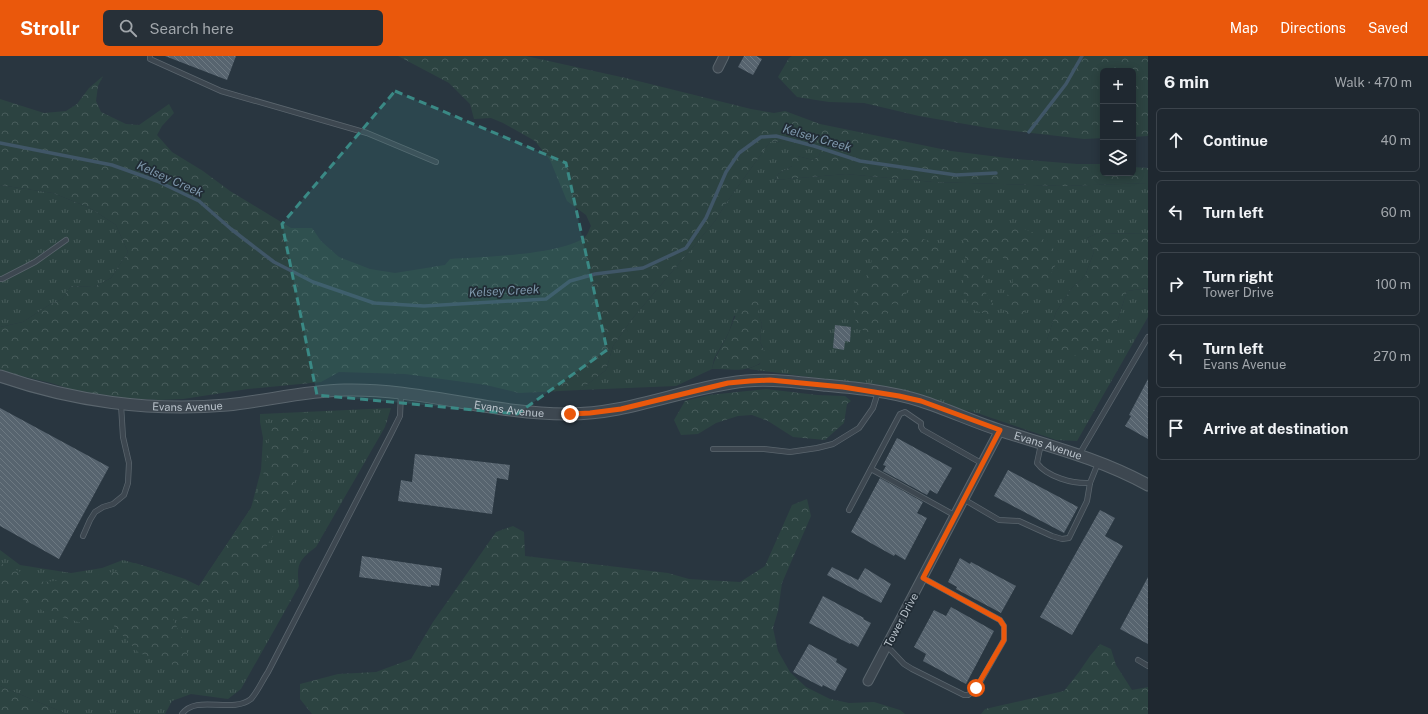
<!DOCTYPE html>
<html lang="en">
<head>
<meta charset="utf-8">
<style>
  :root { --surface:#1f2830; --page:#273038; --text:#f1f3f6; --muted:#a1a6ab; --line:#3c444c; --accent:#ea580c }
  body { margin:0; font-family:"Public Sans",sans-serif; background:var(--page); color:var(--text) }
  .controls { position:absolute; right:12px; top:12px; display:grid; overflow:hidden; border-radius:6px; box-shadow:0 2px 10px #0003 }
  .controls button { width:36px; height:36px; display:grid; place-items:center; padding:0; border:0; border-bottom:1px solid var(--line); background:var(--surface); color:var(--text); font:20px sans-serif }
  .stop { position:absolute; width:12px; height:12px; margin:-9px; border:3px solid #ea580c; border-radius:50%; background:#fff }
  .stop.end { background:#ea580c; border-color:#fff; box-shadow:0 1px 4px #0008 }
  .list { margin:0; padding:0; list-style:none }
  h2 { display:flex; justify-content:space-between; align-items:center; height:52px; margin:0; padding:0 16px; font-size:17px }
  h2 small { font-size:13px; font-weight:400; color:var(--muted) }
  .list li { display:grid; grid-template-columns:26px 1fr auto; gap:12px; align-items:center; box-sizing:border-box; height:64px; margin:0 8px 8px; padding:0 8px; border:1px solid var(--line); border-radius:6px }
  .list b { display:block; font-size:15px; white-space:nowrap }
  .list p { margin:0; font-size:13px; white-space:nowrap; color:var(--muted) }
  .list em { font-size:13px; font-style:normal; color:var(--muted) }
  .icon { flex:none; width:22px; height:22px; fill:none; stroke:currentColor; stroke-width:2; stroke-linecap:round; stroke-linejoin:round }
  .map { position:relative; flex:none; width:1148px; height:658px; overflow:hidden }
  header { display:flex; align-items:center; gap:24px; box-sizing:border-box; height:56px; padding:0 20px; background:var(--accent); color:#fff }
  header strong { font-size:19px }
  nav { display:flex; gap:22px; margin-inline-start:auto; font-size:14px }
  .search { width:280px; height:36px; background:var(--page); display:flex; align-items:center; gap:10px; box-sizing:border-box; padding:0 14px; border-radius:6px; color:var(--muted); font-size:15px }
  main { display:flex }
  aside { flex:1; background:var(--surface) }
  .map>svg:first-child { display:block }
  .grass { fill:url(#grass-tufts) }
  .forest { fill:url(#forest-crowns) }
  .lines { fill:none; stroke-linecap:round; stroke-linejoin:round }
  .stream { stroke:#405667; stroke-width:3.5 }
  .building { fill:url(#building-back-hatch) }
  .service-casing { stroke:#5a656d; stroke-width:6 }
  .minor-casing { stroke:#5a656d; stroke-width:11 }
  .tertiary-casing { stroke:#5a656d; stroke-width:13 }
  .service { stroke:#3d4750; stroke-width:4.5 }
  .minor { stroke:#3d4750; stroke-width:9 }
  .tertiary { stroke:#3d4750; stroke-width:11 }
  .route { stroke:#ea580c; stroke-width:5 }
  .marked { fill:#3a8985; fill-opacity:0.2; stroke:#3a8985; stroke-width:3; stroke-dasharray:8 5; stroke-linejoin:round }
  .labels { text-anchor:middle; stroke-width:3.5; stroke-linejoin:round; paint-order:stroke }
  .street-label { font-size:11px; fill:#b9c2ca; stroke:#212c35 }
  .water-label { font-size:12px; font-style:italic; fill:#7d96aa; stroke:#212c35 }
</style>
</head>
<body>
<header>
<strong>Strollr</strong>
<div class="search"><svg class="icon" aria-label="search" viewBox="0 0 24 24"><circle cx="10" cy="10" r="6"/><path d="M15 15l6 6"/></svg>Search here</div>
<nav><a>Map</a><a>Directions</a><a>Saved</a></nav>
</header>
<main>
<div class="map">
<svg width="1148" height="658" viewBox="0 0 1148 658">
  <defs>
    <pattern id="grass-tufts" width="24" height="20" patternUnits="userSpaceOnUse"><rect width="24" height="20" fill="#2c4341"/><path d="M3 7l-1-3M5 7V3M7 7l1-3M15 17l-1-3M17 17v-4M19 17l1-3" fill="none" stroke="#485c5b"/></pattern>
    <pattern id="forest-crowns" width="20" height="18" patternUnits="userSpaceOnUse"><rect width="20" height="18" fill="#2c4341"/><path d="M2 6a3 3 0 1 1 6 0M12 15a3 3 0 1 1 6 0" fill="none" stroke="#485c5b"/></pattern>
    <pattern id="building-back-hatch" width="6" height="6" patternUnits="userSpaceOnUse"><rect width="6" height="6" fill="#57646f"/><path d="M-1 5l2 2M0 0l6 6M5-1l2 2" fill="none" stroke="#6d7982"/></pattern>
  </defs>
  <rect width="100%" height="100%" fill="#293640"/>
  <!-- grass -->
  <g class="grass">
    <path d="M811 83 821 94 819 100 813 104 797 100 792 110 778 118 775 124 846 118 934 126 1064 130 1148 127V178L1098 177 1087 182 1094 196 1085 220 1072 232 1056 256 1047 284 1118 263 1127 235 1148 232V261L1077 385 1056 384 980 358 861 328 748 313 760 308 763 292 760 286 762 268 758 258 734 260 729 276 714 303 712 313 676 330 580 334 606 314 613 290 632 263 715 165 729 143 770 86Z"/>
    <path d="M0 129 53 137 90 152 116 169 128 196 111 222 94 231 71 230 62 243 49 249 23 266 0 271Z"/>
    <path d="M391 352 385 371 316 491C299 504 296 508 299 530L241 633 228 643 191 638 172 645 165 658H67L0 630V494L20 509 71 517 102 512 123 504 155 513 199 530 251 452 261 414 263 382 260 366V358Z"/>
  </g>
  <!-- forest -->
  <g class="forest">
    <path d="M398 0H526L630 23 751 53 774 57 785 55 820 68 951 95 1015 103 1077 108H1103V117H1133V111L1148 112V127L1064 130 934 126 846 118 775 124 778 118 792 110V101L797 100 813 104 819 100 821 94 811 83 770 86 729 143 715 165 632 263 613 290 606 314 580 334 519 337 486 329 405 318 339 316 321 326 248 333 183 343 159 344 124 342 83 337 51 327 0 315V271L23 266 49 249 62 243 71 230 94 231 111 222 128 196 116 169 90 152 53 137 0 129V43L44 57 66 55 77 48 89 32 103 20 98 30 96 45 101 56 126 68 139 69 169 48 174 57 162 70 157 79 172 96 203 115 230 135 291 172H312L321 185 339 201 370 213 395 217 445 209 450 203C480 201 563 199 585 181 588 179 589 173 591 170L586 159 567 145 550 104 535 85 503 67 491 62 474 63 470 48 449 27Z"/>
    <path d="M792 0H1148V80L1133 81V15H1103V82L1084 83 988 72 919 60 864 47 829 46 797 41 778 21 789 2Z"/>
    <path d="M876 171 934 186 940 195 939 211 930 228 919 219H913L908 231 903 249 892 248 887 259 867 277 856 269 854 240 864 225 871 210 872 197 860 184 867 176Z"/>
    <path d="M970 171 1022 172 1037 178 1053 192 1057 206 1050 220 1024 258 1013 264 1006 261 1004 247 1013 227 1012 209 1001 200 989 196C983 218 978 231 994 249L988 259 974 254 964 241 963 223 966 210 963 178Z"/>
    <path d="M1098 177 1148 178V232L1127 235 1118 263 1106 285 1076 300 1060 296 1047 284 1056 256 1072 232 1085 220 1094 196 1087 182Z"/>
    <path d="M747 241H755L760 246 758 257 762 268 760 286 767 302C749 318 734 313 712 313 715 300 722 290 728 278 734 265 737 252 747 241Z"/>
    <path d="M766 333 817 339 845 340 851 345 847 348 844 367 825 384 793 381 768 365 752 359 738 360 716 367 698 378 681 379 674 364 685 345 709 339Z"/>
    <path d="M303 356 314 368 300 404 288 448 276 475 249 518 238 528 218 539 190 562 173 563 184 586 189 603 179 611 139 597 112 568H85L45 556 5 533 0 536V507L44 526 84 522 117 515 135 507 185 523 199 530 251 452 262 426 268 393 270 371 283 362Z"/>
    <path d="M807 443 811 460 782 527 778 555 773 572 778 595 790 616 806 631 830 643 849 647 874 646 900 654 905 658H312L300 643V628L338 618 376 616 411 603 433 566 496 476 513 470 524 476 525 500 668 517 689 523 740 526 765 510 792 449Z"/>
    <path d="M1100 588 1111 593 1116 609 1132 634 1148 631V658H981L985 653 1064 635 1079 616 1090 600Z"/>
    <path d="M0 630 5 632 67 658H0Z"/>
  </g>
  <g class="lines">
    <!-- stream -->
    <g class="stream">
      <path d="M1029 76 1066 28 1082 0"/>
      <path d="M0 87 112 109 157 125 199 145 231 173 274 206 313 226 374 247 424 250 546 243 570 225 595 218 643 212 686 192 706 162 726 116 739 97 761 81 776 80 814 90 860 105 956 119 996 117"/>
    </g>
  </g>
  <!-- building -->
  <g class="building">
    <path d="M165 0H236L227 24Z"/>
    <path d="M744 0H756L762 3 753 19 738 11Z"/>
    <path d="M835 269 851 271 850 286 845 285 844 294 833 292Z"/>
    <path d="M1148 323V383L1125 370 1131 360 1129 359Z"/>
    <path d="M0 352 109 411 59 503 0 470Z"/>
    <path d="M897 382 952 412 937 438 930 434 927 439 883 415 886 410 883 409Z"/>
    <path d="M415 398 510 409 508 424 497 422 492 458 398 445 401 424 412 426Z"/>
    <path d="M1008 414 1078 451 1064 477 994 440Z"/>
    <path d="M880 422 923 446 917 457 927 462 905 504 895 498 894 500 851 476Z"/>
    <path d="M1100 454 1115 462 1105 480 1123 490 1072 579 1040 561Z"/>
    <path d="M362 500 442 512 439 530 431 529V531L359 521Z"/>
    <path d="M960 502 970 508 971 506 1016 530 1001 557 956 533 957 531 948 526Z"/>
    <path d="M832 511 858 524 865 512 891 528 881 547 827 519Z"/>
    <path d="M1148 521V588L1120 573Z"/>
    <path d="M823 540 864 562 863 563 871 567 858 591 851 587 850 588 809 567Z"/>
    <path d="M951 551 994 575 966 628 923 605 926 598 914 591 934 554 946 560Z"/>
    <path d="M809 588 837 603 836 606 847 613 835 635 823 629 822 631 793 616Z"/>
  </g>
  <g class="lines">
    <!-- service casing -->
    <g class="service-casing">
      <g id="service">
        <path d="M150 0V3L221 35 367 77 436 106"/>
        <path d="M0 223H2L35 206 66 184"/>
        <path d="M1041 388 1037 407C1047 421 1073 428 1090 427"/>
        <path d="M713 393H764L790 396 817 392 833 388 859 372 873 352 878 336"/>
        <path d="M1079 399 1148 281"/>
        <path d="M871 413 956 460"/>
        <path d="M965 444 999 464 1019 465 1052 480 1062 483 1069 482 1087 445 1090 427 1098 407"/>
        <path d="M849 454 900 358 905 356 921 367V371L923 374 983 408"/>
        <path d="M83 480 90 464 95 456 103 451 113 448 124 439 128 427 129 407 123 381 121 349"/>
        <path d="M887 590 904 608 912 613 964 639H968L976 633 1004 584V570L1000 564 923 522"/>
        <path d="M1138 604 1148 610"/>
        <path d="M182 658C196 638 232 658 251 643 258 635 262 625 268 616L391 378 400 360 401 337"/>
      </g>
    </g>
    <!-- minor casing -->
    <g class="minor-casing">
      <g id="minor">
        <path d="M718 12 724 0"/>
        <path d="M868 625 1000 374"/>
      </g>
    </g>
    <!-- tertiary casing -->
    <g class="tertiary-casing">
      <g id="tertiary">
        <path id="s1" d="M0 320C72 345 151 356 227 349 266 345 304 335 344 334 419 332 492 358 566 358 628 359 685 331 746 325 771 323 797 326 823 329 855 332 890 335 921 345 949 354 976 367 1005 376 1053 391 1103 404 1148 429"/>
      </g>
    </g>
    <!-- service -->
    <use href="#service" class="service"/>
    <!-- minor -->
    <use href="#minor" class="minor"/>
    <!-- tertiary -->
    <use href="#tertiary" class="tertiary"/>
  </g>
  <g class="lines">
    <!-- route -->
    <path class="route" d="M570 358 590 357 621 353 728 327 750 325 770 324 843 331 899 340 921 345 1000 374 923 522 1000 564 1004 570V584L976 632"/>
  </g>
  <!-- marked area -->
  <path class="marked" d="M395 35 566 107 607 294 517 358 317 339 282 168Z"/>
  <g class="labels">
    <!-- street labels -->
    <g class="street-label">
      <text dy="4" stroke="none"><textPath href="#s1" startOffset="191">Evans Avenue</textPath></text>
      <text dy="4" stroke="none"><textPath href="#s1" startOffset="515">Evans Avenue</textPath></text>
      <text dy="4" stroke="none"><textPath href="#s1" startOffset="1067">Evans Avenue</textPath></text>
      <text transform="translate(901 564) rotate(-62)" y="4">Tower Drive</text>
    </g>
    <!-- water labels -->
    <g class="water-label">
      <text transform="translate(817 82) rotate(16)" y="4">Kelsey Creek</text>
      <text transform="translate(170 123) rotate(24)" y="4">Kelsey Creek</text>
      <text transform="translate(504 235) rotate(-3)" y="4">Kelsey Creek</text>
    </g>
  </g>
</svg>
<div class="controls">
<button>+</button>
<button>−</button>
<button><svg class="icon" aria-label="layers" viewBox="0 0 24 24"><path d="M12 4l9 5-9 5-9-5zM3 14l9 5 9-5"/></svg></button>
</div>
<div class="stop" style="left:976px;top:632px"></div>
<div class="stop end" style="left:570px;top:358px"></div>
</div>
<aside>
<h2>6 min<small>Walk · 470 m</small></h2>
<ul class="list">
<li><svg class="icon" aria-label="ahead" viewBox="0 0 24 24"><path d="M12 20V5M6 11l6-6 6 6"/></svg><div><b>Continue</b></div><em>40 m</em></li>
<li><svg class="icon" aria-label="left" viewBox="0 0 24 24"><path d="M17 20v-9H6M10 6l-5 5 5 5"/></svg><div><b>Turn left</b></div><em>60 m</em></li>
<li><svg class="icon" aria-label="right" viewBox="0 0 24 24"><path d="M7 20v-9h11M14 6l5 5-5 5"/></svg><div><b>Turn right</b><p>Tower Drive</p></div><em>100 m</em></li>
<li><svg class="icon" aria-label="left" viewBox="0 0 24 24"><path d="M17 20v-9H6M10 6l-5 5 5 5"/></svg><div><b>Turn left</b><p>Evans Avenue</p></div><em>270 m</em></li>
<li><svg class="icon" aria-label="arrive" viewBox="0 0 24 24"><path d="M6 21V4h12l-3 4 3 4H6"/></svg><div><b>Arrive at destination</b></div></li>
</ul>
</aside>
</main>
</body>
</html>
